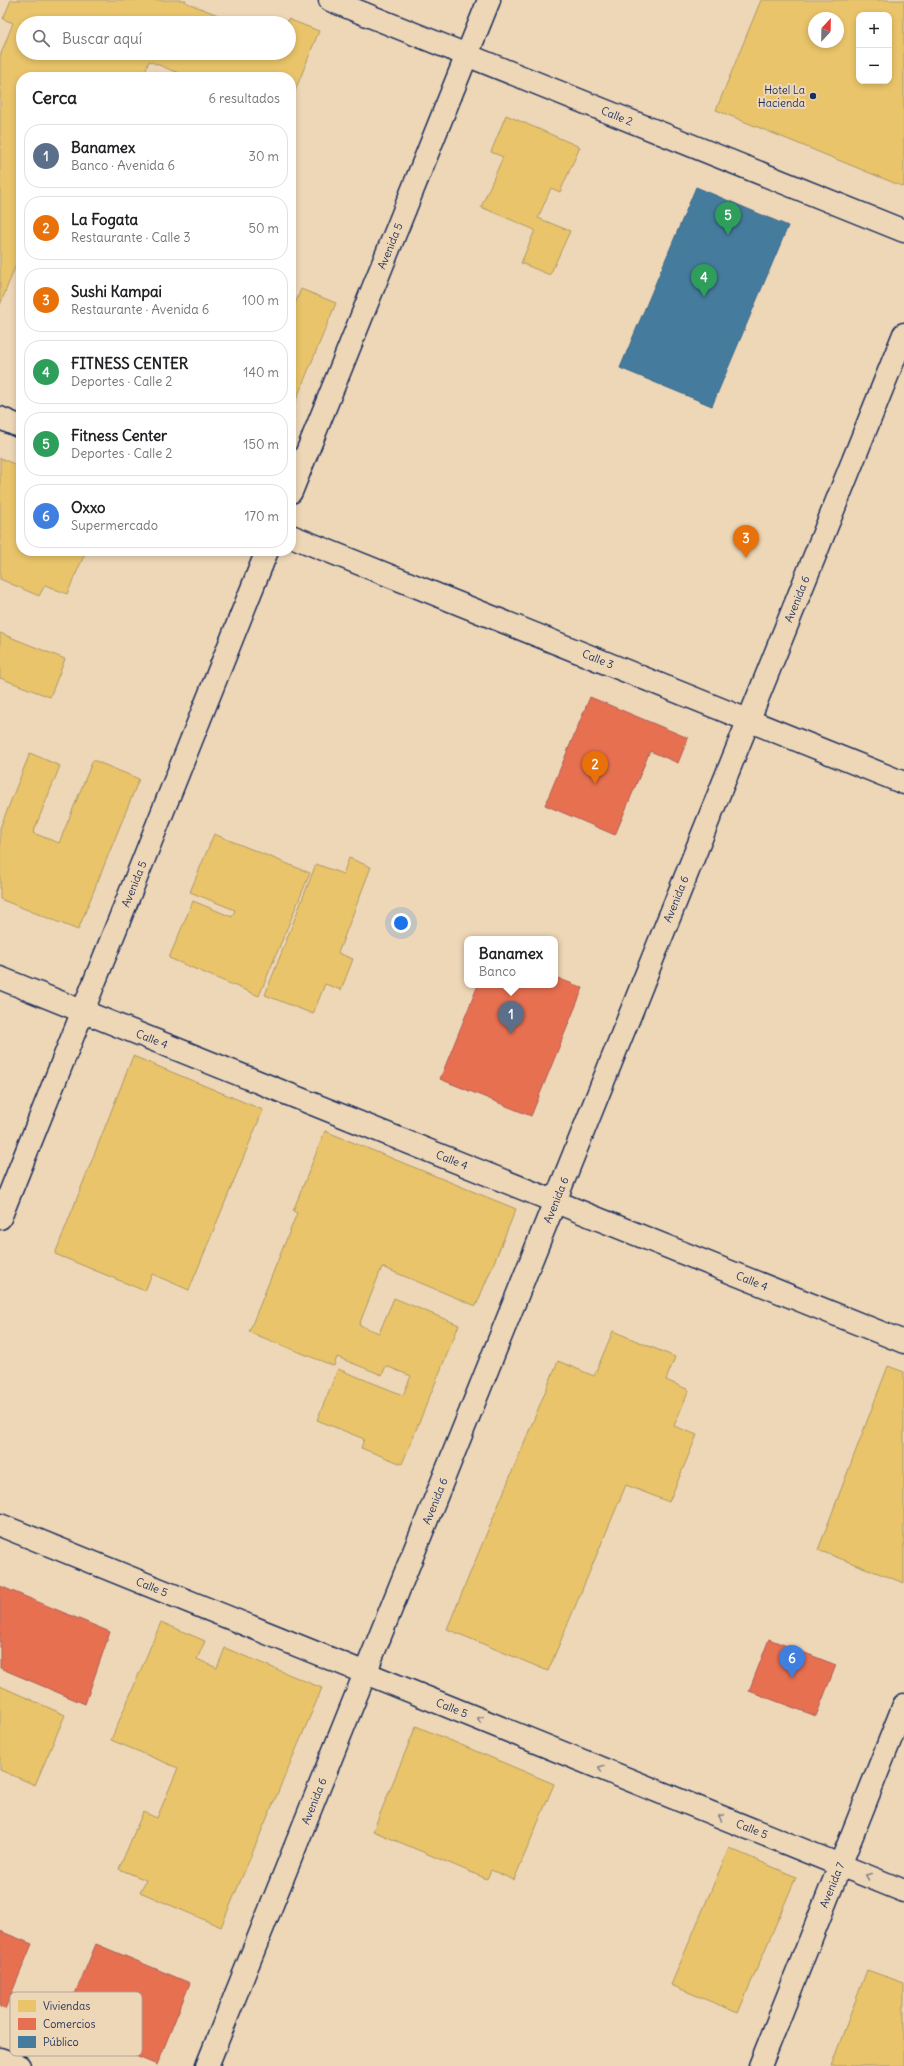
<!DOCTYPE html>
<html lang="es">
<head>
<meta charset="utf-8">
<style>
  :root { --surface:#fff; --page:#f2f2f2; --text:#202124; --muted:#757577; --line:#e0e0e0; --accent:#111827 }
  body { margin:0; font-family:Delius,sans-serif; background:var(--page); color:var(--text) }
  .controls { position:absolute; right:12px; top:12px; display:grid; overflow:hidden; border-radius:8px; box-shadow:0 2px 6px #0003 }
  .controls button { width:36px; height:36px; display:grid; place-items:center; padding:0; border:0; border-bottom:1px solid var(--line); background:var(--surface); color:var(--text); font:20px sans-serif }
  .compass { position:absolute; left:808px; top:12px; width:36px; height:36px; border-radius:50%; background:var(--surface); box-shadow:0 2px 6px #0003; rotate:22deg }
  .you { position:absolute; left:401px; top:923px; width:14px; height:14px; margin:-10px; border:3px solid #fff; border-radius:50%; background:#1a73e8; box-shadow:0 0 0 6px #1a73e833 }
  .badge { display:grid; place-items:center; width:26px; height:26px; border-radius:50%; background:var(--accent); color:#fff; font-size:13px; font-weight:700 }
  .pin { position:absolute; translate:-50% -33px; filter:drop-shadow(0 1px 2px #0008) }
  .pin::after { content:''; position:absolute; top:21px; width:14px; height:12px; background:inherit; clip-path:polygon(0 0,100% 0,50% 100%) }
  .popup { position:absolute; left:464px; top:936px; width:94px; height:52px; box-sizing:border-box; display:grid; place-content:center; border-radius:8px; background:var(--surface); filter:drop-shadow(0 1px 3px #0005); font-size:13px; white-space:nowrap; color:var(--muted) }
  .popup b { font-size:15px; color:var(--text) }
  .popup::after { content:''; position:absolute; left:50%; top:100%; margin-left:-8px; border:8px solid transparent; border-top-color:var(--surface) }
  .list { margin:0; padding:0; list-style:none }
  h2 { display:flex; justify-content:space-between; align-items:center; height:52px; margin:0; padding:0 16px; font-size:17px }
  h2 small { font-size:13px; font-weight:400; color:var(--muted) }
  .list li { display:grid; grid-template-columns:26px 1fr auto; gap:12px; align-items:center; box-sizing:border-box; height:64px; margin:0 8px 8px; padding:0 8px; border:1px solid var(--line); border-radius:16px }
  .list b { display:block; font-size:15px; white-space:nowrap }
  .list p { margin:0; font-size:13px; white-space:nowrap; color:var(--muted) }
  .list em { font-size:13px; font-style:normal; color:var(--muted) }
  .icon { flex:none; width:22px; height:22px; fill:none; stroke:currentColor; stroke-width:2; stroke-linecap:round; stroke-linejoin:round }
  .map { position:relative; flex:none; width:904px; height:2066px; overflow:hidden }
  .search { position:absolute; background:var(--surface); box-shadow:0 2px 6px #0003; left:16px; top:16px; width:280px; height:44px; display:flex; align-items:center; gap:10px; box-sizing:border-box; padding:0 14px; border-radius:22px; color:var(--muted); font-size:15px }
  .panel { position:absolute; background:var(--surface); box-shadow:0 2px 6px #0003; left:16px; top:72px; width:280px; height:484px; border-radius:16px }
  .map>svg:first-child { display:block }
  .homes { fill:#e9c46a; stroke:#ab9766; fill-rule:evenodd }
  .shops { fill:#e76f51; stroke:#aa5c55 }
  .public { fill:#457b9d; stroke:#38648a }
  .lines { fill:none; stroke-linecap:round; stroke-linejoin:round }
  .minor-casing { stroke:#1b2f5e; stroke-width:25 }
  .major-casing { stroke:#1b2f5e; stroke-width:25 }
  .minor { stroke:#eed7b7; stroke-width:22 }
  .major { stroke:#eed7b7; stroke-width:22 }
  .oneway { stroke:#84838a }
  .poi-dot { fill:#1b2f5e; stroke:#eed7b7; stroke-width:1.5 }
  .labels { text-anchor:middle; stroke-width:4; stroke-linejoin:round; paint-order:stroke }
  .poi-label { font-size:11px; fill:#1b2f5e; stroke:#eed7b7; text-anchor:end }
  .street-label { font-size:11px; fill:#1b2f5e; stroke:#eed7b7 }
  .key { fill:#eed7b7; stroke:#afa59c; stroke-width:1 }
  .key-label { font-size:11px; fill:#1b2f5e }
</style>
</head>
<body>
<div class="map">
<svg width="904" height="2066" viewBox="0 0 904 2066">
  <rect width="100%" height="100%" fill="#eed7b7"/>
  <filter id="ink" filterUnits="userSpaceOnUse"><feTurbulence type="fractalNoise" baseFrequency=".025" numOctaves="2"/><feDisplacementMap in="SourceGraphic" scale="8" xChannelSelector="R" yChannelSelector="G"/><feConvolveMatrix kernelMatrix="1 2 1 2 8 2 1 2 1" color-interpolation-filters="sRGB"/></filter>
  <g filter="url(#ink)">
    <!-- homes -->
    <g class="homes">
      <path d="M11 0H186L185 2 228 19 226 23H23V53H265L273 56 275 53H289V23H287L288 19 319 31 291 101V77H188L149 61 143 77H21V252L0 305V56L13 23 3 19Z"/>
      <path d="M761 0H904V187L716 110ZM859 15H889V81H859ZM814 18H838V42H814Z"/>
      <path d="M506 115 580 147 560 192 551 188 538 218 570 231 550 275 521 263 535 230 481 207 503 157 491 152Z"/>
      <path d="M301 289 336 303 291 412V314Z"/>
      <path d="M0 458 21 467V551H86L67 594 45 585 39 596 0 579Z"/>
      <path d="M0 633 65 659 50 697 0 678Z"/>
      <path d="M30 753 60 766 33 833 59 843 93 760 139 779 78 930 0 899V828Z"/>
      <path d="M214 834 310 873 259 996 169 958 193 901 232 917 235 910 190 892Z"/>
      <path d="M349 858 371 867 338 953 353 959 341 990 325 984 313 1014 265 995 316 864 343 874Z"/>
      <path d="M133 1056 263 1110 189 1290 152 1274 145 1291 55 1254Z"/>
      <path d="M325 1131 516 1209 476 1306 382 1267 359 1325 379 1333 394 1298 459 1325 402 1464 361 1448 364 1439 317 1420 338 1369 403 1395 411 1376 386 1366 382 1375 337 1357 334 1366 249 1332 297 1213 293 1211Z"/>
      <path d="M613 1331 675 1357 666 1380 689 1390 674 1426 697 1435 669 1502 626 1485 548 1671 447 1629 558 1361 594 1376Z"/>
      <path d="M888 1366 904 1372V1583L818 1550Z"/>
      <path d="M161 1622 205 1641 197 1659 217 1668 225 1648 322 1688 221 1927 140 1892 146 1880 119 1869 143 1812 157 1818 178 1768 111 1740Z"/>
      <path d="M0 1686 65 1715 35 1785 0 1770Z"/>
      <path d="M416 1726 554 1784 514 1880 491 1870 487 1879 373 1831Z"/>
      <path d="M729 1848 796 1877 738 2013 671 1985Z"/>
      <path d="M867 1970 904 1983V2066H831Z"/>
    </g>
    <!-- shops -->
    <g class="shops">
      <path d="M590 697 688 738 678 763 650 751 615 835 545 805Z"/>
      <path d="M555 977 583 988 531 1116 440 1079 478 985H555Z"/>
      <path d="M0 1586 110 1632 85 1704 0 1668Z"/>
      <path d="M769 1639 836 1665 816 1716 749 1691Z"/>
      <path d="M0 1931 32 1944 5 2009 0 2007Z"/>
      <path d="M96 1944 190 1983 157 2065 62 2025Z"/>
    </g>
    <!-- public -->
    <path class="public" d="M696 187 788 226 712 406 620 368Z"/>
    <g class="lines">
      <!-- minor casing -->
      <g class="minor-casing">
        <g id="minor">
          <path d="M330 0 904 231"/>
          <path d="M0 418 21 427"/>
          <path d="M291 492 489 0"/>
          <path d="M291 536 904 783"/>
          <path d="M0 978 904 1342"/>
          <path d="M0 1218 267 551"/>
          <path d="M0 1525 904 1891"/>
          <path d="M760 2066 904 1705"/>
        </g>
      </g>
      <!-- major casing -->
      <g class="major-casing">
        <g id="major">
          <path d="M0 2059 19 2066"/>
          <path d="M207 2066 904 334"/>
        </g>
      </g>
      <!-- minor -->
      <use href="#minor" class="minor"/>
      <!-- major -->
      <use href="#major" class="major"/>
    </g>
    <!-- one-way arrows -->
    <defs><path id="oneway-chevron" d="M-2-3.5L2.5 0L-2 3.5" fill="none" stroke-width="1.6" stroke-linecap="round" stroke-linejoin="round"/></defs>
    <g class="oneway">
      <use href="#oneway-chevron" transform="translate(480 1719) rotate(-158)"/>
      <use href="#oneway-chevron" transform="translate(601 1768) rotate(-158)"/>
      <use href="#oneway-chevron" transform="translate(721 1817) rotate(-158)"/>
      <use href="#oneway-chevron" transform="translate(868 1876) rotate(-158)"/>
    </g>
  </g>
  <!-- markers -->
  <circle class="poi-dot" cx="813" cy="96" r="4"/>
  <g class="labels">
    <!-- poi labels -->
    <g class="poi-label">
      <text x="805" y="94">Hotel La<tspan x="805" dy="13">Hacienda</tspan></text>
    </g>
    <!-- street labels -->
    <g class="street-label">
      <text transform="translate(617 116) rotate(22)" y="4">Calle 2</text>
      <text transform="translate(390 246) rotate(-68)" y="4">Avenida 5</text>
      <text transform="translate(797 599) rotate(-68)" y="4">Avenida 6</text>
      <text transform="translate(598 659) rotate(22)" y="4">Calle 3</text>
      <text transform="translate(134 884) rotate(-68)" y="4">Avenida 5</text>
      <text transform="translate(676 899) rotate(-68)" y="4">Avenida 6</text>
      <text transform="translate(152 1039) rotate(22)" y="4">Calle 4</text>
      <text transform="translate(452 1160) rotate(22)" y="4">Calle 4</text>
      <text transform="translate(556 1200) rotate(-68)" y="4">Avenida 6</text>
      <text transform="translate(752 1281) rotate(22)" y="4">Calle 4</text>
      <text transform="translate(435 1501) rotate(-68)" y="4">Avenida 6</text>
      <text transform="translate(152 1587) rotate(22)" y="4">Calle 5</text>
      <text transform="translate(452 1708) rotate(22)" y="4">Calle 5</text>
      <text transform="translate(314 1801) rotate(-68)" y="4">Avenida 6</text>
      <text transform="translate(752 1829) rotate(22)" y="4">Calle 5</text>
      <text transform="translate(832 1885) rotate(-68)" y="4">Avenida 7</text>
    </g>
  </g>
  <!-- legend -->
  <rect x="10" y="1992" width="132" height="64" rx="6" class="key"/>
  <rect x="18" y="2000" width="18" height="12" fill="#e9c46a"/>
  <rect x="18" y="2018" width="18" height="12" fill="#e76f51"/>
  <rect x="18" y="2036" width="18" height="12" fill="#457b9d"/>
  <g class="key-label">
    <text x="43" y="2010">Viviendas</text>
    <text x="43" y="2028">Comercios</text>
    <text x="43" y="2046">Público</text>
  </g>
</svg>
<div class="controls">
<button>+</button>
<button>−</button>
</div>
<svg class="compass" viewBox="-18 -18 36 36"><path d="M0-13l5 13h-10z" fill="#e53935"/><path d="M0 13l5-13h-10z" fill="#757577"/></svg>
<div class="you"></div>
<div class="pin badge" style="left:511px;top:1034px;background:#5c6f8a">1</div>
<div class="popup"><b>Banamex</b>Banco</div>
<div class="pin badge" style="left:595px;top:784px;background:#e8710a">2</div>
<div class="pin badge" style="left:746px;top:558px;background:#e8710a">3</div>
<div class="pin badge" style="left:704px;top:297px;background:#2e9e5b">4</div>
<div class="pin badge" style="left:728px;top:235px;background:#2e9e5b">5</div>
<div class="pin badge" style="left:792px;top:1678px;background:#3f7fe0">6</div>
<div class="search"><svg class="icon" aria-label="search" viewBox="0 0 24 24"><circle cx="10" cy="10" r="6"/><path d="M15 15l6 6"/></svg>Buscar aquí</div>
<section class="panel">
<h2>Cerca<small>6 resultados</small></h2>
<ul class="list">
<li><span class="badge" style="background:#5c6f8a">1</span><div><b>Banamex</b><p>Banco · Avenida 6</p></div><em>30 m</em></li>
<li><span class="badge" style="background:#e8710a">2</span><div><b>La Fogata</b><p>Restaurante · Calle 3</p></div><em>50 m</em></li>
<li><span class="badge" style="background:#e8710a">3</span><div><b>Sushi Kampai</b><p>Restaurante · Avenida 6</p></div><em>100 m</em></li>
<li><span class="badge" style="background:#2e9e5b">4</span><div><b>FITNESS CENTER</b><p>Deportes · Calle 2</p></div><em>140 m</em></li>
<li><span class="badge" style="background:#2e9e5b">5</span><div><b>Fitness Center</b><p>Deportes · Calle 2</p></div><em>150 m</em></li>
<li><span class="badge" style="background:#3f7fe0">6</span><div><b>Oxxo</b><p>Supermercado</p></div><em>170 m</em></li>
</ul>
</section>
</div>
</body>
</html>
